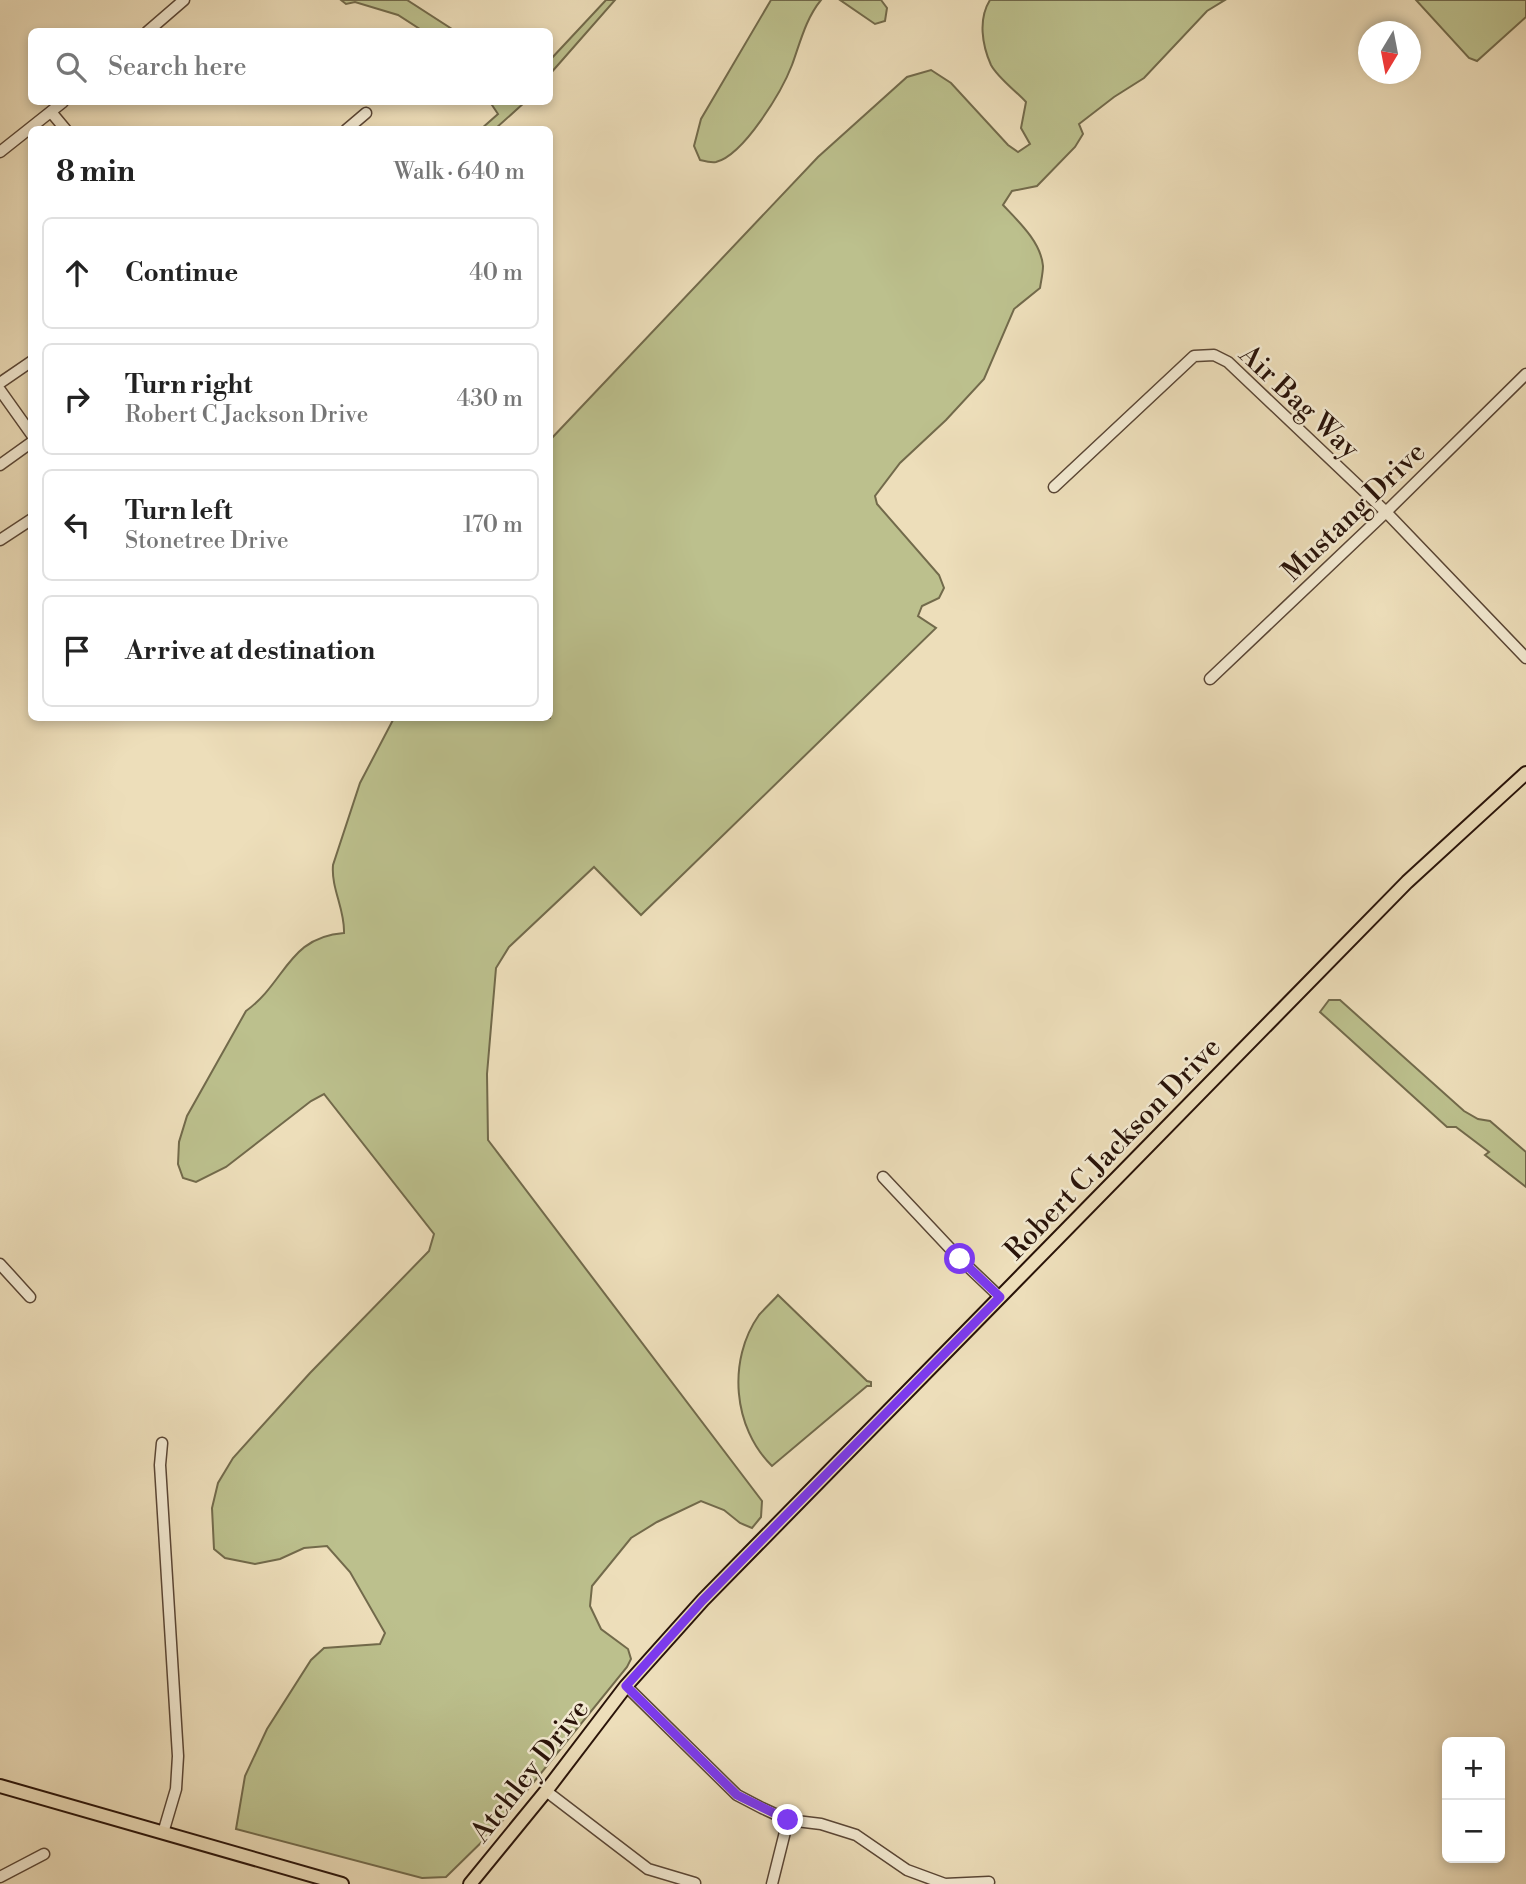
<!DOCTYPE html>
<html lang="en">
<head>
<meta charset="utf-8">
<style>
  :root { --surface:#fff; --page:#f6f6f6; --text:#222; --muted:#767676; --line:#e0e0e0 }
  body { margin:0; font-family:"Libre Bodoni",serif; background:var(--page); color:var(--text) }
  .controls { position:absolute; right:21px; bottom:21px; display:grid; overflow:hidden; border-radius:10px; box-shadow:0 4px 10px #0003 }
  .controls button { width:63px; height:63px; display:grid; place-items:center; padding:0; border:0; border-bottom:2px solid var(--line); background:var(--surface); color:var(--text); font:35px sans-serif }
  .compass { position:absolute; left:1358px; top:21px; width:63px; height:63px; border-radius:50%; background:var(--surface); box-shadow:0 4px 10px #0003; rotate:190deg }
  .stop { position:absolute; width:21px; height:21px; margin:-16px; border:5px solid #7c3aed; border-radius:50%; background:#fff }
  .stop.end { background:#7c3aed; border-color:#fff; box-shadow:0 2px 7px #0008 }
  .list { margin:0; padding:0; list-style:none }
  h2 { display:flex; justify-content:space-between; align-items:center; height:91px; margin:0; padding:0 28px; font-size:30px }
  h2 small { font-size:23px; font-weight:400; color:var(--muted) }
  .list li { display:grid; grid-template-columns:46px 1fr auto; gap:21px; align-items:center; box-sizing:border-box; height:112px; margin:0 14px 14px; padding:0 14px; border:2px solid var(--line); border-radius:10px }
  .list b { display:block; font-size:26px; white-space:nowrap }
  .list p { margin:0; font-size:23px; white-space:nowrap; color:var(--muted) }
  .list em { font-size:23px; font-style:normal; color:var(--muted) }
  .icon { flex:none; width:38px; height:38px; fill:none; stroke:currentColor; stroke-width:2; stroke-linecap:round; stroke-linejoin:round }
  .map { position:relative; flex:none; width:1526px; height:1884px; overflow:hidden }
  .search { position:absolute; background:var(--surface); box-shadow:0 4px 10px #0003; left:28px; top:28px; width:525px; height:77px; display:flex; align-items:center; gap:18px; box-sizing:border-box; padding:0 24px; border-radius:10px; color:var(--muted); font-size:26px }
  .panel { position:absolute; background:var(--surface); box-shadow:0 4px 10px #0003; left:28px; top:126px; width:525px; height:595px; border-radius:10px }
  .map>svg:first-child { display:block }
  .green { fill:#bcc08d; stroke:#726a4b; stroke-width:2 }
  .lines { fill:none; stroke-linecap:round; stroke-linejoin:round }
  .minor-casing { stroke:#5a4635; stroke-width:13 }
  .major-casing { stroke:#291309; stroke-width:16 }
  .minor { stroke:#f3ead2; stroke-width:10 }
  .major { stroke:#eddeba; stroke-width:12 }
  .route { stroke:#7c3aed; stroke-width:9 }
  .labels { text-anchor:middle; stroke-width:5; stroke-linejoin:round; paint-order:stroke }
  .street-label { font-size:28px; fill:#291309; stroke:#f3ead2 }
</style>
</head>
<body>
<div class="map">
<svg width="1526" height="1884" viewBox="0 0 1526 1884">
  <rect width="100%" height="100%" fill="#eddeba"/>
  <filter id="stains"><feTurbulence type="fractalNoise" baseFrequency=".00286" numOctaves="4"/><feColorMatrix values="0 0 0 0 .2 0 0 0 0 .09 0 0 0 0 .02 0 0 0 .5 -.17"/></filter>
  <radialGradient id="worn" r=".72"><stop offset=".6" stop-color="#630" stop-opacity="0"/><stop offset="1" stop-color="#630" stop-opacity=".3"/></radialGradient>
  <!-- green -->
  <g class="green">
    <path d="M341 0H407L455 31H423L398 15 355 2 346 4Z"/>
    <path d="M606 0H615L550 74V60Z"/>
    <path d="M771 0H821C806 18 800 43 792 65 782 91 744 155 716 162 711 163 704 161 700 160L694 146 701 119Z"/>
    <path d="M840 0H881L887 8 885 21 875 24Z"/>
    <path d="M990 0H1225L1207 11 1144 78 1114 97 1079 124 1083 134 1075 147 1037 186 1012 191 1003 205C1018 221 1041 242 1043 266 1043 273 1041 281 1040 288L1014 309 984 379 946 420 900 463 875 496 877 504 939 575 944 588 939 598 922 606 918 616 936 628 641 915 594 867 509 947 496 968 487 1074 488 1140 762 1501 761 1517 752 1528 740 1523 724 1510 701 1501 657 1522 631 1538 592 1586 590 1606 601 1629 628 1649 631 1659 627 1667 499 1825 446 1877 422 1878 236 1829 245 1776 267 1729 311 1660 324 1648 380 1644 385 1633 350 1572 327 1546 304 1548 280 1559 255 1564 225 1558 214 1549 212 1508 218 1483 233 1458 310 1373 429 1251 434 1234 324 1094 311 1101 226 1167 196 1182 183 1178 178 1164 179 1142 187 1116 246 1011C286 982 288 937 344 933 345 909 331 889 333 865L360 783 394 718H550V440L818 157 907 77 931 70 951 83 1008 145 1018 152 1030 144 1021 128 1026 102C1016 91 998 78 991 65 982 45 978 19 990 0Z"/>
    <path d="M1416 0H1526V17L1477 61 1469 58Z"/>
    <path d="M490 102H525L495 129H481L498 114Z"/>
    <path d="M1329 1000H1340L1464 1111 1478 1119 1490 1121 1526 1152V1187L1485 1155 1489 1152 1456 1127H1447L1320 1012Z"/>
    <path d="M778 1295 867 1381 871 1382V1386H867L772 1466C733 1428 727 1360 759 1315 765 1308 772 1302 778 1295Z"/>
  </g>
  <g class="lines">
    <!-- minor casing -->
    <g class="minor-casing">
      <g id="minor">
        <path d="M147 32 184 0"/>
        <path d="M51 112 66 130"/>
        <path d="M346 130 366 113"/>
        <path d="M0 152 63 102"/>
        <path d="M0 383 32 361"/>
        <path d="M0 390 32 435"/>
        <path d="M0 465 32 442"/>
        <path d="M1054 487 1194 356 1214 355 1228 362 1386 512 1526 658"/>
        <path d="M0 540 32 519"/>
        <path d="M1210 679 1386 512 1526 374"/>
        <path d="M883 1177 960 1259 1000 1297"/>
        <path d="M0 1264 30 1297"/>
        <path d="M162 1443 160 1465 178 1756 176 1789 163 1833"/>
        <path d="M626 1686 737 1795 762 1808 788 1820 821 1824 856 1835 907 1870 945 1884 989 1882"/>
        <path d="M546 1791 648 1869 695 1883"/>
        <path d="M0 1877 44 1854"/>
        <path d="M772 1884 788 1820"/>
      </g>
    </g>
    <!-- major casing -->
    <g class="major-casing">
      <g id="major">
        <path d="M0 1786 342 1884"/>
        <path d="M470 1884 546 1791 626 1686 703 1600 1407 882 1526 773"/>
      </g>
    </g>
    <!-- minor -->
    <use href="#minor" class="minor"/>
    <!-- major -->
    <use href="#major" class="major"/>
  </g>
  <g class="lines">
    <!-- route -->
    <path class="route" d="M788 1820 737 1795 626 1686 703 1600 1000 1297 960 1259"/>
  </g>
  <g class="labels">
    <!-- street labels -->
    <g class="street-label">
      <text transform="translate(1300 401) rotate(43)" y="10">Air Bag Way</text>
      <text transform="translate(1353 511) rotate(-44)" y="10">Mustang Drive</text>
      <text transform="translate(1112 1148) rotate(-46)" y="10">Robert C Jackson Drive</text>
      <text transform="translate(529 1770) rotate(-52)" y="10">Atchley Drive</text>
    </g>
  </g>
  <rect width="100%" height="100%" filter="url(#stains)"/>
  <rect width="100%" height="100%" fill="url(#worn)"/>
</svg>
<div class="controls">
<button>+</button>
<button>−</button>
</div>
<svg class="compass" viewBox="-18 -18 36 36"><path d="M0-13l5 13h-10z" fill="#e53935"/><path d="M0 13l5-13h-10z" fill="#767676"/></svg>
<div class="stop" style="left:960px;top:1259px"></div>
<div class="stop end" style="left:788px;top:1820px"></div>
<div class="search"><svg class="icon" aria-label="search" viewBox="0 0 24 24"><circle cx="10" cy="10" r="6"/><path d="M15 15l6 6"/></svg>Search here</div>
<section class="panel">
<h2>8 min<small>Walk · 640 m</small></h2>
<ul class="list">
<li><svg class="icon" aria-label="ahead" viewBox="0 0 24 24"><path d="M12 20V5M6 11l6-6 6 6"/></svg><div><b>Continue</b></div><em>40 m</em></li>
<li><svg class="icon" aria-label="right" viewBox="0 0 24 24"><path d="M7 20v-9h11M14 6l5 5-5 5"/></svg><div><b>Turn right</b><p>Robert C Jackson Drive</p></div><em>430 m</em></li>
<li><svg class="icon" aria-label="left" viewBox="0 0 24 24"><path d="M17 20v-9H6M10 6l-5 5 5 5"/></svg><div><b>Turn left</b><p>Stonetree Drive</p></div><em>170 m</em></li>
<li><svg class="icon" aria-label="arrive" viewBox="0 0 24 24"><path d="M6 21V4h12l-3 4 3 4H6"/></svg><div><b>Arrive at destination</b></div></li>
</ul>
</section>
</div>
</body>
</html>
